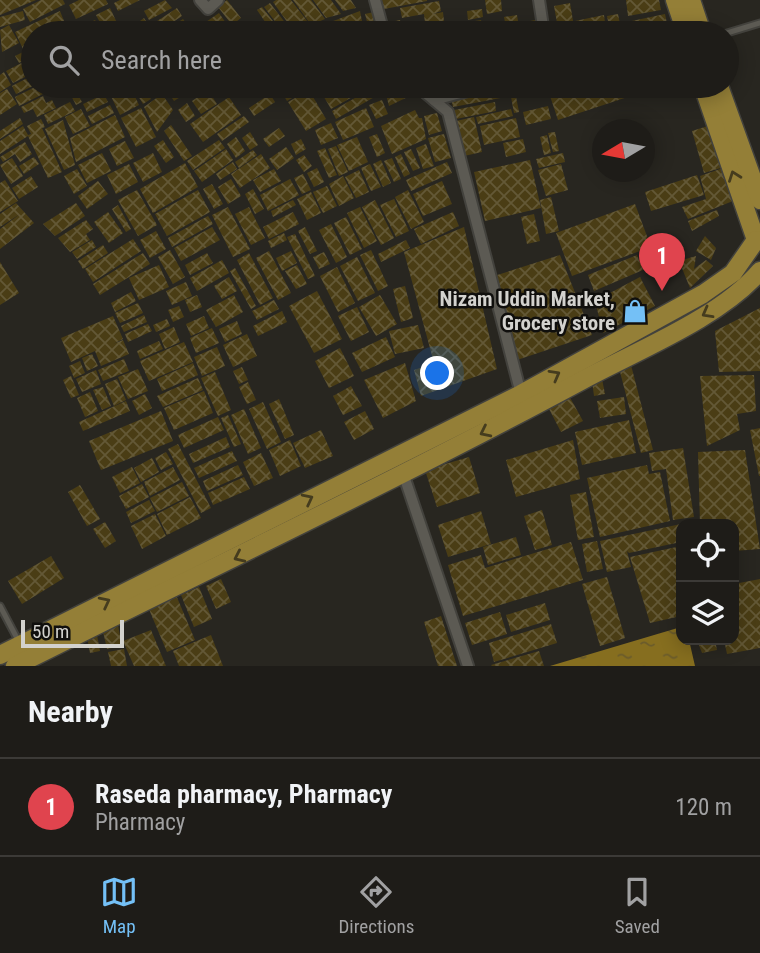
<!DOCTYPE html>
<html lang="en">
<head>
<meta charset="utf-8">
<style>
  :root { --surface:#1e1c18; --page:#2b2925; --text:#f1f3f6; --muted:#a1a1a2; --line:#3c3a37; --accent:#74c0f6 }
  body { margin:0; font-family:"Roboto Condensed",sans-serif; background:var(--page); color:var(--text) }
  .controls { position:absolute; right:21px; bottom:21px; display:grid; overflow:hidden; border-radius:14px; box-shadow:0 4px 18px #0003 }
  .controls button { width:63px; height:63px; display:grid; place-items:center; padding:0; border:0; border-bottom:2px solid var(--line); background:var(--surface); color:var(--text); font:35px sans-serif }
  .compass { position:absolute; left:592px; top:119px; width:63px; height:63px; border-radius:50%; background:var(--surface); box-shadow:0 4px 18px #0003; rotate:260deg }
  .scale { position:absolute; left:21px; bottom:18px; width:103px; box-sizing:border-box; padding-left:7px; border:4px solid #d3d2ce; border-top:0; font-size:19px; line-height:24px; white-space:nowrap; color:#d3d2ce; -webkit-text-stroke:5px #100f0d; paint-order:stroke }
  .you { position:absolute; left:438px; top:374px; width:24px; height:24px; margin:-18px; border:5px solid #fff; border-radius:50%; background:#1a73e8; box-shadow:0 0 0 10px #1a73e833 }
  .badge { display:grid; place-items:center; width:46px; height:46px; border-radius:50%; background:var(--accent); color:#fff; font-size:23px; font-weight:700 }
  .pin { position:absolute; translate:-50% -58px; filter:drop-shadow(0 2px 4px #0008) }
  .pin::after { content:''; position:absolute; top:37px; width:24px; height:21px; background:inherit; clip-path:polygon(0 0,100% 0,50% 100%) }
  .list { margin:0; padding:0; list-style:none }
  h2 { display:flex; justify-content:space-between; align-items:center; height:91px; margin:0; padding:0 28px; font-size:30px }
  h2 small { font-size:23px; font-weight:400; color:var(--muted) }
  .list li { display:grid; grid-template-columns:46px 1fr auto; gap:21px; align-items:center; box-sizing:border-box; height:98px; padding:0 28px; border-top:2px solid var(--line) }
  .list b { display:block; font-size:26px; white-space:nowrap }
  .list p { margin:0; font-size:23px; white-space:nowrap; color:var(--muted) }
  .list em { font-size:23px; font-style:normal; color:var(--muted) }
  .icon { flex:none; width:38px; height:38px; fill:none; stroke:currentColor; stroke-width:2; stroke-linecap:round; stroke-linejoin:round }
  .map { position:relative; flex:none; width:760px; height:666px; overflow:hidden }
  .search { position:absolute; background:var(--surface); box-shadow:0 4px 18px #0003; left:21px; right:21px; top:21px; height:77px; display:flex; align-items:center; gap:18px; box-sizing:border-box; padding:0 24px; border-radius:38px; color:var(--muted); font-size:26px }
  .sheet { height:189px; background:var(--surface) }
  nav { display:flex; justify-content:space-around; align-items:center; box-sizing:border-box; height:98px; border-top:2px solid var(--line); background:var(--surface); font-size:19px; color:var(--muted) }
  nav a { display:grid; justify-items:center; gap:4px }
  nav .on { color:var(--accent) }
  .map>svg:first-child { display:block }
  .water { fill:url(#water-ripples) }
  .building { fill:url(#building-cross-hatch) }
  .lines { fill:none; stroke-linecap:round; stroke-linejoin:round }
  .service-casing { stroke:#43423d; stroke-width:9 }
  .minor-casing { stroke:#43423d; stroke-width:14 }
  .primary-casing { stroke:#43423d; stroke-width:21 }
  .service { stroke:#5c5a53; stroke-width:5 }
  .minor { stroke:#5c5a53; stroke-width:10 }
  .primary { stroke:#947f37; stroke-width:18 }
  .oneway { stroke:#453c1e }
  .labels { text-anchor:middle; stroke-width:5; stroke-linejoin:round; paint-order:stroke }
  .poi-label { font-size:21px; font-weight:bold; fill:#d3d2ce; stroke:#100f0d; text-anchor:end }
</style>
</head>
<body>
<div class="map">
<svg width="760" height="666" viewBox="0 0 760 666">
  <defs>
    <pattern id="water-ripples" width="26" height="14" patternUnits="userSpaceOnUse" patternTransform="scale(1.75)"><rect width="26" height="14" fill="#866e1f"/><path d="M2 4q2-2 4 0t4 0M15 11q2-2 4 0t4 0" fill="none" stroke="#6a5b2b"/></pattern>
    <pattern id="building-cross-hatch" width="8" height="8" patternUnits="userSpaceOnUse" patternTransform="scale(1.75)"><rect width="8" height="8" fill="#4a3d15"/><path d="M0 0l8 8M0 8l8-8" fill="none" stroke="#635836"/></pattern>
  </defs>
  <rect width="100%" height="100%" fill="#282620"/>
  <!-- water -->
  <path class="water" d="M681 627V640H689L695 666H550Z"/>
  <!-- building -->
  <g class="building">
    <path d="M0 0H36L0 15Z"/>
    <path d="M41 0H63L65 4 30 22 23 9Z"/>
    <path d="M79 0H106L108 4 76 19 69 5Z"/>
    <path d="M120 0H140L118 11 114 3Z"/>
    <path d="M165 0 172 8 149 20 144 11Z"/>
    <path d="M227 0 241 18 232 25 218 7Z"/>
    <path d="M276 0H291L311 26 295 33 273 2Z"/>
    <path d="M293 0H311L325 19 311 25Z"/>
    <path d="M313 0H331L341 14 326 18Z"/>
    <path d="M335 0H351L356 8 343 11Z"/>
    <path d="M382 0H427V1L384 9Z"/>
    <path d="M485 0H501L502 11 487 14Z"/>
    <path d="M626 0H659L661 10 628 16Z"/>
    <path d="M439 1 441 11 433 14 443 12 444 21 425 24 424 14 402 18 400 8Z"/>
    <path d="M270 3 293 33H284L264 7Z"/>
    <path d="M570 3 573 21 557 23 554 6Z"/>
    <path d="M262 7 280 30 272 32 257 10Z"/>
    <path d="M110 8 118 25 105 32 96 15Z"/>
    <path d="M177 8 182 16 157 33 151 25Z"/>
    <path d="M482 9 483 17 468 20 467 11Z"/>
    <path d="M23 11 25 20 0 27V17Z"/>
    <path d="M60 11 64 21 33 33V44L23 49 15 32Z"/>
    <path d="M360 11 364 31 360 33H301Z"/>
    <path d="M374 12 379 33H370L365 14Z"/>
    <path d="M219 13 230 29 224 33H209L203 24Z"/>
    <path d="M618 14 620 24 609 26 607 16Z"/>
    <path d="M665 14 669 33H629L627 22Z"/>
    <path d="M517 15 520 33H507L504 17Z"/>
    <path d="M604 15 606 30 577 33 575 21Z"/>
    <path d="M144 18 154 33H142L136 24Z"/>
    <path d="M183 19 191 30 186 33H161Z"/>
    <path d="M95 20 102 33H83L80 27Z"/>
    <path d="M400 20 403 33H393L390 22Z"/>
    <path d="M481 20 483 31 471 33 469 22Z"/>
    <path d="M535 20 538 33H522L520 23Z"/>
    <path d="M68 21 73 31 44 33Z"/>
    <path d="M9 25 19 43 2 52 0 30Z"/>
    <path d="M33 47V56L19 63 15 56Z"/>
    <path d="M33 57V64L24 69 27 76 13 83 6 71Z"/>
    <path d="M4 72 11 85 0 92V75Z"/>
    <path d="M33 75V86L16 94 12 86Z"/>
    <path d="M37 86 55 88 19 106 15 97Z"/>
    <path d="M106 86H130L139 105 120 115Z"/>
    <path d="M142 86 151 99 143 104 135 91Z"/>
    <path d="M164 86H186L190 91 174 101Z"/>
    <path d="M241 86H264L265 88 248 98Z"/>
    <path d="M278 86H313L287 101Z"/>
    <path d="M343 86H372L331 109 324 97Z"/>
    <path d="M376 86H386L388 90 405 86 414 94 389 106 385 91 336 119 332 111Z"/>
    <path d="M509 86H514L519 112 514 113Z"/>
    <path d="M551 86H661L558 120 547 87Z"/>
    <path d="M74 87 82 102 76 105 68 90Z"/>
    <path d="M504 88 506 97 453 107 451 99Z"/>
    <path d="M7 89 17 104 0 115V93Z"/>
    <path d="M208 90 217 104 201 114 192 101Z"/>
    <path d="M309 90 326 119 306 131 288 102Z"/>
    <path d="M104 94 108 102 87 112 83 104Z"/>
    <path d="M162 94 173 110 157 132 144 107Z"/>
    <path d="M270 94 275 102 254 116 249 108Z"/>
    <path d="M43 96 46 103 52 100 56 108 37 117 33 109 24 113 21 107Z"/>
    <path d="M229 97 241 115 203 142 190 124Z"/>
    <path d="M382 100 388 114 376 119 369 105Z"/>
    <path d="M70 102 75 111 48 124 44 115Z"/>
    <path d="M495 102 496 111 456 119 454 110Z"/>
    <path d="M187 103 195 116 186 122 178 110Z"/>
    <path d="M110 105 114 113 92 124 88 116Z"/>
    <path d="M548 106 551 119 526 125 523 112Z"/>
    <path d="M141 108 156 137 136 147 121 118Z"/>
    <path d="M366 108 374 127 343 140 335 122Z"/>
    <path d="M81 109 90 126 73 134 65 117Z"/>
    <path d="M511 109 513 116 478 124 476 117Z"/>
    <path d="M415 110 419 118H422L426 139 392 154 381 126Z"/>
    <path d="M437 113 442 131 429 135 424 116Z"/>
    <path d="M115 115 125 137 76 162 70 138Z"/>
    <path d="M244 116 249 122 222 141 217 134Z"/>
    <path d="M474 117 482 152 464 156 456 121Z"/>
    <path d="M20 118 23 124 0 139V131Z"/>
    <path d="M516 118 520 137 484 145 480 126Z"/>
    <path d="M41 119 45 127 42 128 62 172 48 178 28 136 0 154V141L23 126 28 135 31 134 27 126Z"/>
    <path d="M63 120 75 165 64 170 45 129Z"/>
    <path d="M331 123 338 138 321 145 315 130Z"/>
    <path d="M171 125 192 156 184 161 164 131Z"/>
    <path d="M711 125 724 167 704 173 692 131Z"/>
    <path d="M279 128 285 136 269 147 263 139Z"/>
    <path d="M250 132 258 145 250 150 242 138Z"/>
    <path d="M555 132 559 151 553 152 548 133Z"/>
    <path d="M377 134 385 153 377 157 369 137Z"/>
    <path d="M444 134 451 158 435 162 428 138Z"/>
    <path d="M547 135 551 153 544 155 540 137Z"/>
    <path d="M236 137 245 151 236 158 227 144Z"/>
    <path d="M357 137 368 162 349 171 337 145Z"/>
    <path d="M301 139 306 149 296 155 291 144Z"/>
    <path d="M523 139 526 152 506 157 503 143Z"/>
    <path d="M163 140 174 157 166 163 154 146Z"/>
    <path d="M219 140 225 148 193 170 187 161Z"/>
    <path d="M125 141 134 158 117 166 109 149Z"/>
    <path d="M25 142 32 154 20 162 15 154 3 162 0 157Z"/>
    <path d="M426 144 434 166 423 169 416 148Z"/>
    <path d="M336 146 348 172 339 176 328 149Z"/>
    <path d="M286 147 294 158 277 170 269 159Z"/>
    <path d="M325 148 337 175 329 178 317 151Z"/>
    <path d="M226 149 233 160 202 182 194 171Z"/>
    <path d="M411 149 420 168 413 171 404 152Z"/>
    <path d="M253 150 257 155 239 168 235 162Z"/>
    <path d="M102 153 111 171 87 183 78 165Z"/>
    <path d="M153 153 162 172 143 182 133 163Z"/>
    <path d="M563 153 565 162 539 168 536 159Z"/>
    <path d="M261 154 270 168 240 188 231 174Z"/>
    <path d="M401 154 410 174 404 177 395 157Z"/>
    <path d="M304 155 312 166 304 172 296 160Z"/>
    <path d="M34 157 39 164 24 174 19 166Z"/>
    <path d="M12 158 23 176 11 184 0 165Z"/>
    <path d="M392 158 401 179 394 182 384 161Z"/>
    <path d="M381 160 391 183 383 187 373 164Z"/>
    <path d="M530 160 541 208 485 221 474 172Z"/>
    <path d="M233 162 237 169 220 180 216 174Z"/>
    <path d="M447 162 452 173 411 191 406 180Z"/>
    <path d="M185 163 198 187 153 213 140 189Z"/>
    <path d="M129 164 138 182 116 194 107 175Z"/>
    <path d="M370 164 381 187 371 191 361 168Z"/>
    <path d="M561 164 568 190 546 196 538 170Z"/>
    <path d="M726 167 738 199 688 219 682 207 706 199 700 176Z"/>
    <path d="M317 168 324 182 314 187 307 173Z"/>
    <path d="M77 169 87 186 74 194 64 176Z"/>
    <path d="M274 169 281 181 260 192 253 180Z"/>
    <path d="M359 170 369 192 356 198 345 177Z"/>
    <path d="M303 174 311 190 302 194 294 178Z"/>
    <path d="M697 175 704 195 651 211 645 192Z"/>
    <path d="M31 176 38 187 19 199 12 188Z"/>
    <path d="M343 176 354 198 339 206 329 184Z"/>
    <path d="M231 179 241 196 228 204 218 187Z"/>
    <path d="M290 179 299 195 268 211 260 195Z"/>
    <path d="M5 180 18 201 0 212V183Z"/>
    <path d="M98 181 108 194 87 209 78 196Z"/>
    <path d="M442 181 452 204 423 216 413 194Z"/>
    <path d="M212 184 223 204 214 209 203 189Z"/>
    <path d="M327 186 337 206 323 213 313 192Z"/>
    <path d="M253 189 264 209 255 214 245 194Z"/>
    <path d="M137 190 157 225 138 236 118 200Z"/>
    <path d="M198 190 210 212 167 236 155 214Z"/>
    <path d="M408 190 424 222 411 229 395 197Z"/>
    <path d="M311 192 321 213 307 220 297 199Z"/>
    <path d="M551 197 559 231 546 234 540 200Z"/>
    <path d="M394 199 409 231 396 237 380 205Z"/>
    <path d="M293 200 296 205 273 217 271 211Z"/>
    <path d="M375 200 394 238 381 245 362 207Z"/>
    <path d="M16 203 34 223 0 249V229L20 214 0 227V214Z"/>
    <path d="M76 203 85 216 55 236 43 224Z"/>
    <path d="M635 204 651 247 572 276 556 233Z"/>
    <path d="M118 205 131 229 126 232 112 209Z"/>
    <path d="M228 207 250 249 233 257 212 215Z"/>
    <path d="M249 207 265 238 251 245 235 214Z"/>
    <path d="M360 207 377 241 364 248 347 213Z"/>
    <path d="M717 210 719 216 692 231 688 221Z"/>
    <path d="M108 212 123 233 109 243 94 222Z"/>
    <path d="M293 212 299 224 269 239 263 227Z"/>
    <path d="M453 212 459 226 421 244 414 229Z"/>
    <path d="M534 214 540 241 527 244 521 217Z"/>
    <path d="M208 216 213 224 172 247 168 238Z"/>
    <path d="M346 217 362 249 350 255 334 223Z"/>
    <path d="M86 220 93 229 86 234 90 240 70 252 58 238Z"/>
    <path d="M331 224 347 257 336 263 319 230Z"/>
    <path d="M212 227 220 240 181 261 174 248Z"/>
    <path d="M305 227 317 251 310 254 298 231Z"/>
    <path d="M464 227 497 369 421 396 414 370 434 363 404 252Z"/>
    <path d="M156 231 166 249 150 258 140 240Z"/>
    <path d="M284 233 287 240 271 248 268 241Z"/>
    <path d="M295 234 315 276 308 279 287 237Z"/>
    <path d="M705 236 716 248 711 260 696 251Z"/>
    <path d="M133 239 141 251 93 282 85 269Z"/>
    <path d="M92 240 96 247 77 259 72 252Z"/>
    <path d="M406 240 410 248 381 262 378 254Z"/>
    <path d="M103 245 108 253 83 269 78 261Z"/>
    <path d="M170 250 185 277 173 284 158 257Z"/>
    <path d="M371 250 388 286 378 291 360 255Z"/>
    <path d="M269 251 291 293 278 300 256 258Z"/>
    <path d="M291 251 297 263 282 271 276 258Z"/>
    <path d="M324 252 330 264 319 269 313 257Z"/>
    <path d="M143 253 150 264 100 295 93 284Z"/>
    <path d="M207 253 213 263 190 275 185 265Z"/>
    <path d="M249 253 273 298 260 305 237 260Z"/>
    <path d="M560 255 592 335 514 361 494 276Z"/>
    <path d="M637 255 643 270 594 291 588 275Z"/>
    <path d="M696 256 694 269 706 260 713 266 690 288 679 261Z"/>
    <path d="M357 257 375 293 358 301 340 266Z"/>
    <path d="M222 260 229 273 197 291 190 278Z"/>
    <path d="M0 262 19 293 0 305Z"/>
    <path d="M159 265 169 287 139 300 129 278Z"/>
    <path d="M297 265 307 284 296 289 285 271Z"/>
    <path d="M337 267 355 303 338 312 320 276Z"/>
    <path d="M235 268 256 306 251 309 230 271Z"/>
    <path d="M229 277 237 291 222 299 214 286Z"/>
    <path d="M640 277 655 306 603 333 595 301Z"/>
    <path d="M186 282 192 296 172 305 166 291Z"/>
    <path d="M405 286 413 318 401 322 393 289Z"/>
    <path d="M317 291 342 339 314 353 289 306Z"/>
    <path d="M131 292 136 301 115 312 111 303Z"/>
    <path d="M197 295 202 307 190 312 185 300Z"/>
    <path d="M234 295 243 312 216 327 206 310Z"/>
    <path d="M380 295 397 324 376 336 359 307Z"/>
    <path d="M274 300 279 309 257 320 252 311Z"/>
    <path d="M138 303 143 313 120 323 115 313Z"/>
    <path d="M179 306 184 317 173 322 168 310Z"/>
    <path d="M357 307 369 332 351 341 338 316Z"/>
    <path d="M760 308V371L719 372 715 331Z"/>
    <path d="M282 311 287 322 258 336 253 326Z"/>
    <path d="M144 315 147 322 124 332 121 326Z"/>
    <path d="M113 316 123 339 113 344 123 340 129 354 101 366 95 351 71 362 61 338Z"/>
    <path d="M204 316 209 328 191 336 186 324Z"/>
    <path d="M167 319 170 326 156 332 153 325Z"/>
    <path d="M237 321 242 334 225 342 219 329Z"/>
    <path d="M148 324 152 331 128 342 125 334Z"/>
    <path d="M418 325 424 348 395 354 389 331Z"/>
    <path d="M174 327 180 342 165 349 159 334Z"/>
    <path d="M212 328 219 343 196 353 190 338Z"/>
    <path d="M247 334 257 356 233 367 223 345Z"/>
    <path d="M386 337 395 357 362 372 352 353Z"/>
    <path d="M159 341 163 349 140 359 137 351Z"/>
    <path d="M184 342 193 362 149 381 140 361Z"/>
    <path d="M217 347 225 366 202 376 194 357Z"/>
    <path d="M340 348 354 376 329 388 315 361Z"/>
    <path d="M92 354 98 366 87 371 82 358Z"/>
    <path d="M124 359 129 371 103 381 98 370Z"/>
    <path d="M80 361 85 373 74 378 69 366Z"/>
    <path d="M193 363 198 375 162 391 157 379Z"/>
    <path d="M405 363 416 401 383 418 364 380Z"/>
    <path d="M631 365 653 450 641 453 619 368Z"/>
    <path d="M242 367 248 380 239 384 233 371Z"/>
    <path d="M138 369 148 391 128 399 118 377Z"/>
    <path d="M96 370 101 384 82 392 76 379Z"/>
    <path d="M215 372 231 410 218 416 201 378Z"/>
    <path d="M754 375 756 411 737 414 740 430 707 446 700 376Z"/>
    <path d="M71 376 79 395 71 398 63 380Z"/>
    <path d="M198 378 203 390 163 407 157 396Z"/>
    <path d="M117 379 126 400 114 406 105 384Z"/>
    <path d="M602 379 605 394 594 396 592 381Z"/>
    <path d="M248 382 256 400 247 404 239 387Z"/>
    <path d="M351 386 362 406 343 415 333 396Z"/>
    <path d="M103 387 111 406 102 410 93 390Z"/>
    <path d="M204 391 213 413 174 430 164 408Z"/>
    <path d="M90 392 98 411 85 417 77 398Z"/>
    <path d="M145 394 152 408 139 415 132 401Z"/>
    <path d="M568 394 583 421 561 432 547 405Z"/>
    <path d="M624 397 626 414 600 418 597 401Z"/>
    <path d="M279 399 294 435 285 439 269 404Z"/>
    <path d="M126 401 130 411 83 431 79 422Z"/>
    <path d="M263 402 281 442 267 449 249 409Z"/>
    <path d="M244 409 261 448 248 454 231 415Z"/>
    <path d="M161 411 173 441 101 470 89 441Z"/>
    <path d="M365 411 374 429 354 440 344 422Z"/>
    <path d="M228 415 241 444 234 447 221 418Z"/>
    <path d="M218 417 224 430 184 448 178 435Z"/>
    <path d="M629 420 636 453 582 465 575 432Z"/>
    <path d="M760 428V476H759L750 430Z"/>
    <path d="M321 430 333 456 305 468 293 443Z"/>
    <path d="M226 437 230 447 193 463 189 454Z"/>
    <path d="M290 440 301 466 280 476 269 450Z"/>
    <path d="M573 440 580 479 516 497 506 460Z"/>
    <path d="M178 444 211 508 201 513 168 449Z"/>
    <path d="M683 448 694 517 673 520 666 469 652 471 649 453Z"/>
    <path d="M745 450 760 549 734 551V524H700L698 452Z"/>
    <path d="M232 451 237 461 199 478 194 468Z"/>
    <path d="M166 452 173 464 161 470 155 458Z"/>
    <path d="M261 453 273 478 254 486 243 462Z"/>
    <path d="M469 457 480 493 437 507 425 470Z"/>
    <path d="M152 458 159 472 141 482 134 468Z"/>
    <path d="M238 465 243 475 207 491 203 481Z"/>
    <path d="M647 465 649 474 660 472 670 521 600 537 587 478Z"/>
    <path d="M132 467 140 483 120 493 112 477Z"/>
    <path d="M173 467 180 480 150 496 144 482Z"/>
    <path d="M244 477 250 489 213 505 208 493Z"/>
    <path d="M182 482 189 496 157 512 150 498Z"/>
    <path d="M142 484 149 497 126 509 119 496Z"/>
    <path d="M80 485 100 519 87 526 68 492Z"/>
    <path d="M586 492 594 537 578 540 570 495Z"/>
    <path d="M190 497 201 518 167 535 157 514Z"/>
    <path d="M149 500 155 511 131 523 126 512Z"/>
    <path d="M542 510 552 545 535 550 524 516Z"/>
    <path d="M481 511 491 544 448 557 438 525Z"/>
    <path d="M155 514 166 536 142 549 131 526Z"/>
    <path d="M105 522 116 541 105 548 93 529Z"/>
    <path d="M681 524V542L629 553 627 551 631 567 607 572 600 541Z"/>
    <path d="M516 537 521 555 488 565 483 547Z"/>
    <path d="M597 541 603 569 587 572 582 544Z"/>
    <path d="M571 542 583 580 463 616 448 565 481 555 485 568Z"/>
    <path d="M681 546V616L650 623 630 557Z"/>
    <path d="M51 556 64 578 22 604 8 581Z"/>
    <path d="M607 577 625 638 600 646 582 584Z"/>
    <path d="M221 579 231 602 216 609 206 586Z"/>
    <path d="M760 579V648L727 654 724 640H734V584Z"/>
    <path d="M199 587 212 619 194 627 181 595Z"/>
    <path d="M176 595 195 640 167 652 148 607Z"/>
    <path d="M545 603 550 620 511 632 506 615Z"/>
    <path d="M500 612 507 634 472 645 465 623Z"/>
    <path d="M441 616 457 666H438L424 622Z"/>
    <path d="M551 624 557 643 494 662 489 643Z"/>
    <path d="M118 625 122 646 107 649 102 627Z"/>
    <path d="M151 630 166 666H134L123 641Z"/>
    <path d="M97 635 100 651 90 653 87 637Z"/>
    <path d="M211 635 223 666H179L173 651Z"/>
    <path d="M697 640H715L717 650 702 653Z"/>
    <path d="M124 649 127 666H111L108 652Z"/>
    <path d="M539 651 544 666H492L491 665Z"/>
  </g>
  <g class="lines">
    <!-- service casing -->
    <g class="service-casing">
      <g id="service">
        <path d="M727 33 760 23"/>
        <path d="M0 606 19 642"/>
      </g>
    </g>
    <!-- minor casing -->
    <g class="minor-casing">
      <g id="minor">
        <path d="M200 0 208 9 218 0"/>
        <path d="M375 0 384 33"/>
        <path d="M539 0 544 33"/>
        <path d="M417 86 448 112 521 394"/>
        <path d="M434 100 487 86"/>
        <path d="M402 470 468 666"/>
      </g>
    </g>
    <!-- primary casing -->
    <g class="primary-casing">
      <g id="primary">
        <path d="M675 0 686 33"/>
        <path d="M691 0 702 33"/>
        <path d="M703 86 756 240"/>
        <path d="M719 86 760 200"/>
        <path d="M0 655 521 394 703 294 733 273 756 240"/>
        <path d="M15 666C204 571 395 481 581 381 636 351 720 318 760 271"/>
      </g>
    </g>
    <!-- service -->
    <use href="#service" class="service"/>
    <!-- minor -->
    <use href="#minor" class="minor"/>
    <!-- primary -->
    <use href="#primary" class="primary"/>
  </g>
  <!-- one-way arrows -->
  <defs><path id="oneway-chevron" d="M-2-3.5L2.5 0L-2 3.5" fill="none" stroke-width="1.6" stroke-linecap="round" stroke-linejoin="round" transform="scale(1.75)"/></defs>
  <g class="oneway">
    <use href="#oneway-chevron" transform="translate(734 176) rotate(-110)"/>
    <use href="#oneway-chevron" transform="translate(707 313) rotate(151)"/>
    <use href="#oneway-chevron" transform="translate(555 375) rotate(-29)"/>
    <use href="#oneway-chevron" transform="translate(485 432) rotate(154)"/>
    <use href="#oneway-chevron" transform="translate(308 499) rotate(-27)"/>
    <use href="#oneway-chevron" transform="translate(239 557) rotate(155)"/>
    <use href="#oneway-chevron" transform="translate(105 602) rotate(-27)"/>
  </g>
  <!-- icons -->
  <defs>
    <g id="shop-bare" transform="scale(1.89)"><path d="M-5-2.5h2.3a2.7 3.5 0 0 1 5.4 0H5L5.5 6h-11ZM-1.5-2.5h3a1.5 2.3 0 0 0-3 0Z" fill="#74c0f6" stroke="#100f0d" stroke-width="2.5" paint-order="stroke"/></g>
  </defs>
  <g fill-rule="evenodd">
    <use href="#shop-bare" x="635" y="311"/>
  </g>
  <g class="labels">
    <!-- poi labels -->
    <g class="poi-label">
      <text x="615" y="306">Nizam Uddin Market,<tspan x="615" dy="24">Grocery store</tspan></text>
    </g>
  </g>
</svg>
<div class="controls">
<button><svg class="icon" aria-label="locate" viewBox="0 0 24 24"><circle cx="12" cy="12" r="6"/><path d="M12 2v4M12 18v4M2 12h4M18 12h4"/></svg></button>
<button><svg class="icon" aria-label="layers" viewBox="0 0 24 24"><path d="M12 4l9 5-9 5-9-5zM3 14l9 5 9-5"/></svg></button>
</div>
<svg class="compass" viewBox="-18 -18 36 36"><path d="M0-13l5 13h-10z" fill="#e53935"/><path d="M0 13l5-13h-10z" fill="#a1a1a2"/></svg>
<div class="scale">50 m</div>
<div class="you"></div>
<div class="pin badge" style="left:662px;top:291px;background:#e0444e">1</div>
<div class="search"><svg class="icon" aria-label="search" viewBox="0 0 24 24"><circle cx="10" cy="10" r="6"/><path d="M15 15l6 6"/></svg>Search here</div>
</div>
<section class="sheet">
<h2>Nearby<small></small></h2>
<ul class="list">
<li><span class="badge" style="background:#e0444e">1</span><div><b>Raseda pharmacy, Pharmacy</b><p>Pharmacy</p></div><em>120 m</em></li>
</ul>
</section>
<nav>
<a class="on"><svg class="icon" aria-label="map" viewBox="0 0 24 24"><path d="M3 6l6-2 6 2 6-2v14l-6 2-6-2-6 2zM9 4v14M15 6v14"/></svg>Map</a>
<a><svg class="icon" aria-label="directions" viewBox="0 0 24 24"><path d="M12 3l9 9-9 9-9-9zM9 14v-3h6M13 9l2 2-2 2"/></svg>Directions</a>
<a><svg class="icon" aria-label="saved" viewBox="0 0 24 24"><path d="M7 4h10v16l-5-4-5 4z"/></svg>Saved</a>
</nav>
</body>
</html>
